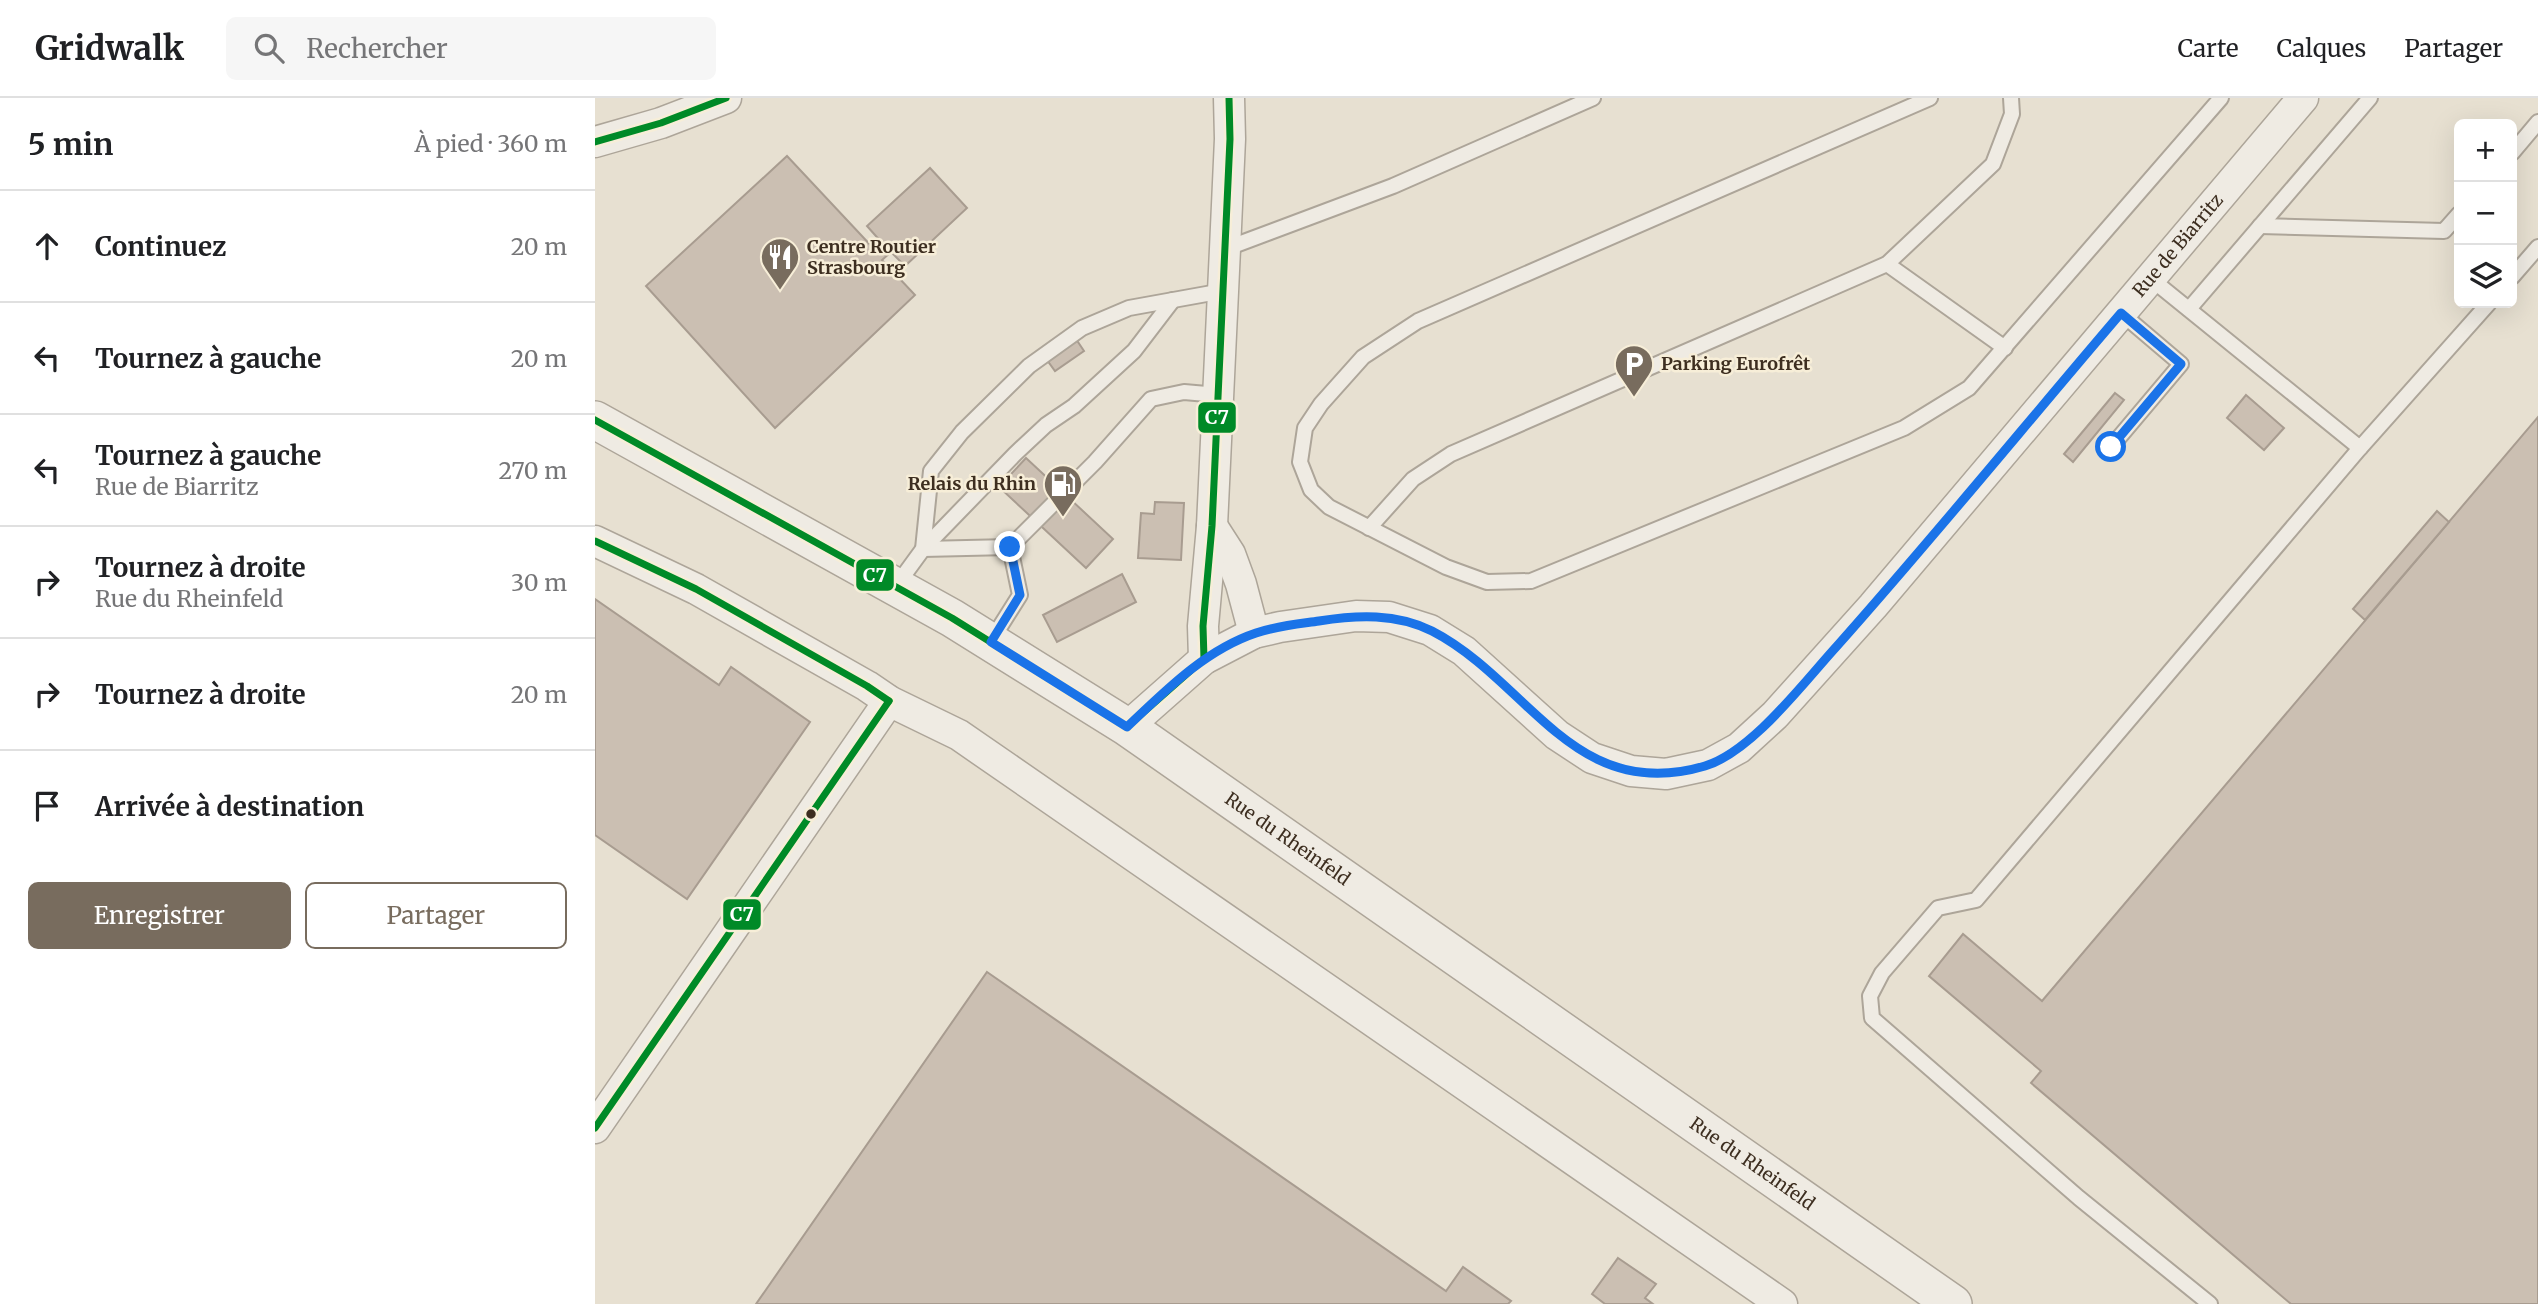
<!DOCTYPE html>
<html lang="fr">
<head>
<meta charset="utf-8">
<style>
  :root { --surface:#fff; --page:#f6f6f6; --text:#202124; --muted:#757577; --line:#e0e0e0; --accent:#786c5e }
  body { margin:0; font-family:Merriweather,serif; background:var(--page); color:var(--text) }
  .controls { position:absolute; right:21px; top:21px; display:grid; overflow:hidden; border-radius:10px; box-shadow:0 7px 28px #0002 }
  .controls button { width:63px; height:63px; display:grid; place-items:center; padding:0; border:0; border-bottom:2px solid var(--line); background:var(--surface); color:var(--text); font:35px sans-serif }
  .stop { position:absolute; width:21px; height:21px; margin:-16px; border:5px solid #1a73e8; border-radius:50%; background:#fff }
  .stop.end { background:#1a73e8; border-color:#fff; box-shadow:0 2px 7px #0008 }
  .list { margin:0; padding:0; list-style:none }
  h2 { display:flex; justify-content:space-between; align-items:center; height:91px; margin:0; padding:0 28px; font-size:30px }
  h2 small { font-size:23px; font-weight:400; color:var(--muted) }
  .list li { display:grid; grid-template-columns:46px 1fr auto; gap:21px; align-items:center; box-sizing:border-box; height:112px; padding:0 28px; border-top:2px solid var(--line) }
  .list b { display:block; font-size:26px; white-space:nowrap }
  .list p { margin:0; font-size:23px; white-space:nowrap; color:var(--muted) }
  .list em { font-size:23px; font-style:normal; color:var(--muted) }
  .actions { display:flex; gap:14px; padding:21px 28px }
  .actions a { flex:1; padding:16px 0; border:2px solid var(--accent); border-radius:10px; text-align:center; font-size:24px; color:var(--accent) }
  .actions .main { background:var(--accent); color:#fff }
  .icon { flex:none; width:38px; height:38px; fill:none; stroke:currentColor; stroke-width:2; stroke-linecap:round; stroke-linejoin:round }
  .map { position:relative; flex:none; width:1943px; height:1206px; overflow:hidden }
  header { display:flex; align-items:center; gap:42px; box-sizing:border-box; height:98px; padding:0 35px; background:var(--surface); border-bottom:2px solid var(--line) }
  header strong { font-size:33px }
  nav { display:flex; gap:38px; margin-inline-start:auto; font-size:24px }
  .search { width:490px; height:63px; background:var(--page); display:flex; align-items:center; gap:18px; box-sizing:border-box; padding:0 24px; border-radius:10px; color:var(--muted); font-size:26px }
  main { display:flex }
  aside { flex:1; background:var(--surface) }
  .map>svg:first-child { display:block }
  .building { fill:#cbbfb2; stroke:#a89c90; stroke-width:2 }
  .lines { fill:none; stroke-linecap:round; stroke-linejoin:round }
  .service-casing { stroke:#ada599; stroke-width:18 }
  .minor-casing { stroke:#ada599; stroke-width:33 }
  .tertiary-casing { stroke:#ada599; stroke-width:40 }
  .service { stroke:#efebe3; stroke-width:14 }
  .minor { stroke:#efebe3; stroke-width:30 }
  .tertiary { stroke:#efebe3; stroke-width:37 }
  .bus-1-casing { stroke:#f7eed8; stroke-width:12 }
  .bus-1 { stroke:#008a27; stroke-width:7 }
  .route { stroke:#1a73e8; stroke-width:9 }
  .bus-dot { fill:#3d2e20; stroke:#f7eed8; stroke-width:2.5 }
  .labels { text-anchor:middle; stroke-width:5; stroke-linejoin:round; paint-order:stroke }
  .street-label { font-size:18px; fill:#3d2e20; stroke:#f7eed8 }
  .poi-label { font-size:18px; font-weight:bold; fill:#3d2e20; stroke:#f7eed8; text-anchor:start }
  .line-badge { stroke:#f7eed8; stroke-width:2.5 }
  .badge-label { font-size:19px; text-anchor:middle; font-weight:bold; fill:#fff }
</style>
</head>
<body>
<header>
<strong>Gridwalk</strong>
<div class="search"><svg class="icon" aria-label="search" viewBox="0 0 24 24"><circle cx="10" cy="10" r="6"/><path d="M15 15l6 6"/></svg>Rechercher</div>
<nav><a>Carte</a><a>Calques</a><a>Partager</a></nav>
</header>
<main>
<aside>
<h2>5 min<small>À pied · 360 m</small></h2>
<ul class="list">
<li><svg class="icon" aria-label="ahead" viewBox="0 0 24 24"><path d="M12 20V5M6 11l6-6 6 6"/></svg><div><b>Continuez</b></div><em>20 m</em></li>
<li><svg class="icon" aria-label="left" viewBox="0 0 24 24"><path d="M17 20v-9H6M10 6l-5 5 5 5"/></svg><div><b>Tournez à gauche</b></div><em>20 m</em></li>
<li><svg class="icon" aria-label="left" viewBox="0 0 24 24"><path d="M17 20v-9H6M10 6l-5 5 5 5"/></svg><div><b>Tournez à gauche</b><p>Rue de Biarritz</p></div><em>270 m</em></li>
<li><svg class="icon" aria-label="right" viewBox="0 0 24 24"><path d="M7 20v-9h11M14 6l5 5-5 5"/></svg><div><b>Tournez à droite</b><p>Rue du Rheinfeld</p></div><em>30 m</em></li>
<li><svg class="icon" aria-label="right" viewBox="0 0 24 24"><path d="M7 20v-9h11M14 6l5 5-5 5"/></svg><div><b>Tournez à droite</b></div><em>20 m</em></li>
<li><svg class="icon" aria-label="arrive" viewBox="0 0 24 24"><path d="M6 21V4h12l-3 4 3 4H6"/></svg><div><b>Arrivée à destination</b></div></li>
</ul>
<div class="actions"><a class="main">Enregistrer</a><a>Partager</a></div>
</aside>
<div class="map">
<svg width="1943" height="1206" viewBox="0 0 1943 1206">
  <rect width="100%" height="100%" fill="#e7e0d1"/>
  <!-- building -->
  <g class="building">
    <path d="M192 58 281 153 288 146 272 128 335 70 372 110 310 168 296 154 287 162 320 197 180 330 51 188Z"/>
    <path d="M481 241 489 253 460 273 452 262Z"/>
    <path d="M1520 295 1529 302 1478 364 1469 356Z"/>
    <path d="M1651 297 1689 330 1669 352 1632 320Z"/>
    <path d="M1943 319V1206H1696L1436 985 1446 973 1334 878 1368 836 1447 903Z"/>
    <path d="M431 360 518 441 491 470 404 389Z"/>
    <path d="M560 404 589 405 586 462 543 460 546 415 559 416Z"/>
    <path d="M1842 413 1854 424 1770 522 1758 511Z"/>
    <path d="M527 476 541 504 462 544 448 517Z"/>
    <path d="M0 501 124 587 136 569 215 624 92 801 0 737Z"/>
    <path d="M392 874 851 1193 868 1169 916 1203 913 1206H161Z"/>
    <path d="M1023 1160 1061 1186 1050 1200 1058 1206H1010L997 1196Z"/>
  </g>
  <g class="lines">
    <!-- service casing -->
    <g class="service-casing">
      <g id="service">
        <path d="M1335 0 823 223 768 259 726 306 710 330 705 364 716 392 734 409 851 469 892 484 936 483 1309 330 1374 290 1626 0"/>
        <path d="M1917 55 1943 24"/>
        <path d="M1665 128 1849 133 1864 116"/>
        <path d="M630 151 798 88 998 0"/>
        <path d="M1292 166 1410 250"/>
        <path d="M1917 179 1943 149"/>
        <path d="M1555 180 1765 350 1381 802 1343 810 1287 875 1275 898 1277 920 1484 1100 1615 1206"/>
        <path d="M1594 211 1775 0"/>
        <path d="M1516 349 1586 266 1526 215"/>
        <path d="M1765 350 1894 205"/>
        <path d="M774 430 818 381 856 356 1292 166 1398 66 1417 16 1416 0"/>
        <path d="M328 451 415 449 500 364 556 301 589 294 623 297"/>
        <path d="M328 451 420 356 451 327 479 308 539 253 578 202"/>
        <path d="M301 488 328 451 336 373 367 334 434 268 487 230 534 210 628 193"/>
        <path d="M396 543 425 497 415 449"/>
      </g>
    </g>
    <!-- minor casing -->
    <g class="minor-casing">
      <g id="minor">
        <path d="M0 44 66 25 131 0"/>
        <path d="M617 428 635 456 646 486 659 535"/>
        <path d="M0 443 101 491 272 588 294 603 364 637 1187 1206"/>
        <path d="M609 561 608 528 617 428 630 151 635 41 634 0"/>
        <path id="s1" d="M532 629 609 561 659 535 685 529 761 518 794 519 835 532 869 553 962 637 997 660 1036 673 1071 676 1113 667 1144 650 1180 617 1278 508 1708 0"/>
        <path d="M0 1030 294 603"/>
      </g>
    </g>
    <!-- tertiary casing -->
    <g class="tertiary-casing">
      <g id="tertiary">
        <path id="s2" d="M0 322 357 520 532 629 1358 1206"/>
      </g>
    </g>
    <!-- service -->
    <use href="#service" class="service"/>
    <!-- minor -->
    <use href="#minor" class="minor"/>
    <!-- tertiary -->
    <use href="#tertiary" class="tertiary"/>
    <!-- bus-1 casing -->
    <g class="bus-1-casing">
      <g id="bus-1">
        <path d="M0 44 66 25 131 0"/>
        <path d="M0 322 357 520 532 629 609 561 608 528 617 428 635 41 634 0"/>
        <path d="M0 443 101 491 272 588 294 603"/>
        <path d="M0 1030 294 603"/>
      </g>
    </g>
    <!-- bus-1 -->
    <use href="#bus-1" class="bus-1"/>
  </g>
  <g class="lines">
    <!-- route -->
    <path class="route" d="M415 449 425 497 396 544 532 629C570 593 610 552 661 535 681 528 703 526 724 523 762 517 801 515 837 533 934 583 979 707 1110 668 1157 654 1209 584 1242 548 1339 439 1431 326 1526 215L1586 266 1516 349"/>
  </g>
  <!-- icons -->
  <defs>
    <g id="restaurant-pin" transform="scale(2.0125)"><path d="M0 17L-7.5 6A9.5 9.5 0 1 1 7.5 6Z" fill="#786c5e" stroke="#f7eed8"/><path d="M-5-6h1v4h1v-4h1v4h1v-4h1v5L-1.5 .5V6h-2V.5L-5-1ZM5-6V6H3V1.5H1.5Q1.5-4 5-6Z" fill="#fff"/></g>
    <g id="parking-pin" transform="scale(2.0125)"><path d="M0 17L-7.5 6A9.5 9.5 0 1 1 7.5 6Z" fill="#786c5e" stroke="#f7eed8"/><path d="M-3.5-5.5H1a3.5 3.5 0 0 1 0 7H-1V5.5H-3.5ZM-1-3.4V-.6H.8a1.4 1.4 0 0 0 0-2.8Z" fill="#fff"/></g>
    <g id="fuel-pin" transform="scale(2.0125)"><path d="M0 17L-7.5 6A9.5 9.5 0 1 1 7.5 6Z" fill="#786c5e" stroke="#f7eed8"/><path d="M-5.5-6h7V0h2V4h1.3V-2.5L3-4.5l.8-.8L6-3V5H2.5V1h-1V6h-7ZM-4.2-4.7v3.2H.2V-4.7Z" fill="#fff"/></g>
  </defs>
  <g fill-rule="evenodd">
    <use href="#restaurant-pin" x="185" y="159"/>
    <use href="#parking-pin" x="1039" y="266"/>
    <use href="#fuel-pin" x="468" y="386"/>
  </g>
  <!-- markers -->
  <circle class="bus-dot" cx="216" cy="716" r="6"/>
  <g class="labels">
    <!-- street labels -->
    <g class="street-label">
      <text dy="6" stroke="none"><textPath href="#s1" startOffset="1368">Rue de Biarritz</textPath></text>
      <text dy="6" stroke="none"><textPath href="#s2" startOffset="810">Rue du Rheinfeld</textPath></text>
      <text dy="6" stroke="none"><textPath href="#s2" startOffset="1377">Rue du Rheinfeld</textPath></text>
    </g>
    <!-- poi labels -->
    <g class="poi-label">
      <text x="212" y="155">Centre Routier<tspan x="212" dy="21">Strasbourg</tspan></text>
      <text x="1066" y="272">Parking Eurofrêt</text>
      <text x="441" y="392" text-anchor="end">Relais du Rhin</text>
    </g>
  </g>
  <g class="line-badge">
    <rect x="602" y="303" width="40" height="33" rx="7" fill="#008a27"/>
    <rect x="260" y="460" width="40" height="34" rx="7" fill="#008a27"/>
    <rect x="127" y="800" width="40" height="33" rx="7" fill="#008a27"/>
  </g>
  <g class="badge-label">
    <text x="622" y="326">C7</text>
    <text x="280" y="484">C7</text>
    <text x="147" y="823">C7</text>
  </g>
</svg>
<div class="controls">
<button>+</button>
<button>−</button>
<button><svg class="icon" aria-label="layers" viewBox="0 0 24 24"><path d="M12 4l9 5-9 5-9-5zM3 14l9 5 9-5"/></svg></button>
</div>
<div class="stop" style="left:1516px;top:349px"></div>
<div class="stop end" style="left:415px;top:449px"></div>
</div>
</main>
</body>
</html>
